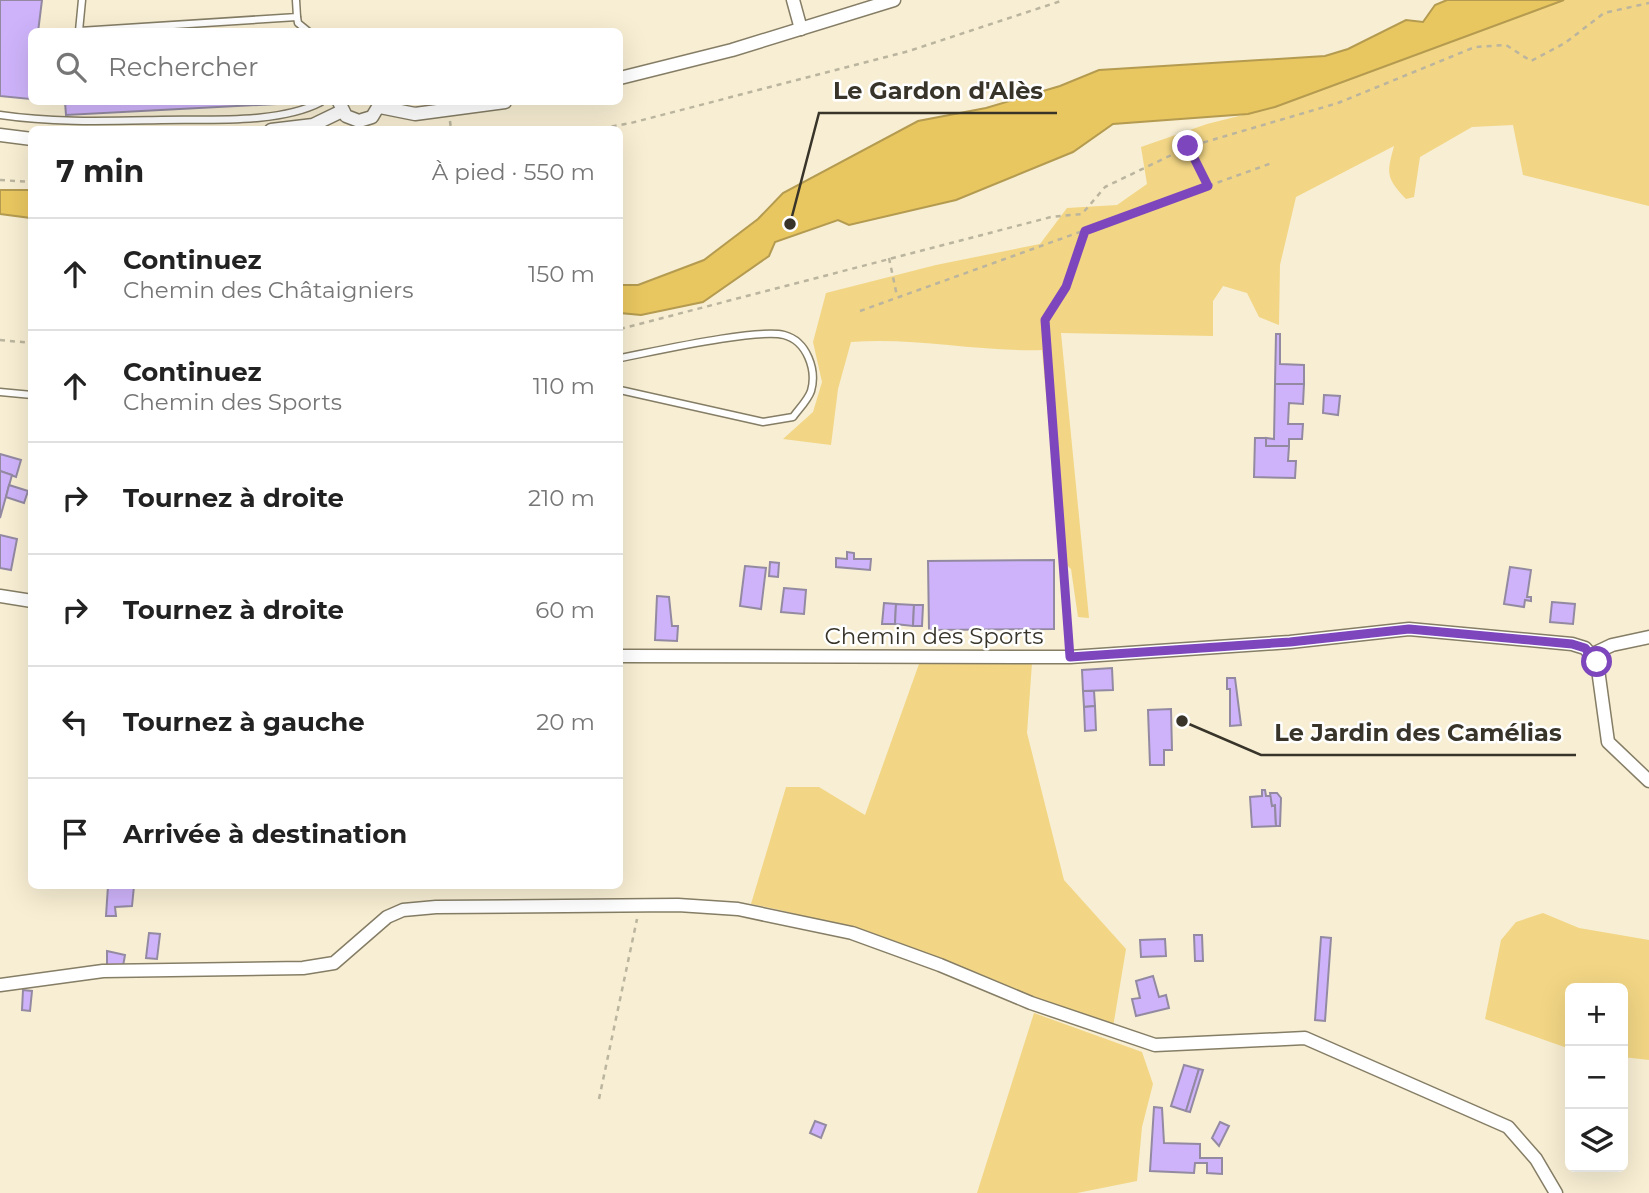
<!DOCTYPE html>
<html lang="fr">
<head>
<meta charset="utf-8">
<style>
  :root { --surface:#fff; --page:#f6f6f6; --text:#222; --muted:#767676; --line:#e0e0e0 }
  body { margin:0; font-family:Montserrat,sans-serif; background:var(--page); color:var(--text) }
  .controls { position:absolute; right:21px; bottom:21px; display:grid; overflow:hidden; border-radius:10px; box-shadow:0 7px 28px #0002 }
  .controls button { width:63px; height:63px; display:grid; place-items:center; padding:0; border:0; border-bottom:2px solid var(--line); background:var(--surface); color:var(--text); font:35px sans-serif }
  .stop { position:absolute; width:21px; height:21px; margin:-16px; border:5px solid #7d46bd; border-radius:50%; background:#fff }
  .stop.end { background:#7d46bd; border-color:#fff; box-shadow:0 2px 7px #0008 }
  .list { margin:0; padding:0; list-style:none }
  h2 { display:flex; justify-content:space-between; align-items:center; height:91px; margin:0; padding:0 28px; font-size:30px }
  h2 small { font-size:23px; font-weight:400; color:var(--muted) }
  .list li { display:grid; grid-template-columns:46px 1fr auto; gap:21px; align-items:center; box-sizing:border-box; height:112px; padding:0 28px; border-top:2px solid var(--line) }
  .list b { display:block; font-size:26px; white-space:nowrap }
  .list p { margin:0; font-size:23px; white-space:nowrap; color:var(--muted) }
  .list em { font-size:23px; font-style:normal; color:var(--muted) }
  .icon { flex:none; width:38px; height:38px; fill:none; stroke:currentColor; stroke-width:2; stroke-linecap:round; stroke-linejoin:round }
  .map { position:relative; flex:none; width:1649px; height:1193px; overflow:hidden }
  .search { position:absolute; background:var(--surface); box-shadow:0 7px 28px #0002; left:28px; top:28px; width:595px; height:77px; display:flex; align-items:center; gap:18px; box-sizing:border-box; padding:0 24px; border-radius:10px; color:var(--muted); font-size:26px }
  .panel { position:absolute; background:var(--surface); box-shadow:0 7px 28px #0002; left:28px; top:126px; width:595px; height:763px; border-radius:10px }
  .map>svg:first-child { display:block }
  .green { fill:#f2d685 }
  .water { fill:#e9c760; stroke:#b49b50; stroke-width:2 }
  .building { fill:#ceb3fa; stroke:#938aa2; stroke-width:2 }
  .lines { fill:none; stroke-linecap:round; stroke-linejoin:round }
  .lane-casing { stroke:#857d65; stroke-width:9 }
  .street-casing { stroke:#857d65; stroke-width:15 }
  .path { stroke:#bbb49e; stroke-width:2.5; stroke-dasharray:5 5; stroke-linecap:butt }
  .lane { stroke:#fff; stroke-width:6 }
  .street { stroke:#fff; stroke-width:12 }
  .route { stroke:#7d46bd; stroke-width:9 }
  .labels { text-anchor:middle; stroke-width:5; stroke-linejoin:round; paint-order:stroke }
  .street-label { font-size:23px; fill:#38342a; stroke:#fff }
  .leader { fill:none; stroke:#38342a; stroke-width:2.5 }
  .callout-dot { fill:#38342a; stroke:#fff; stroke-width:2.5 }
  .callout-label { font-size:24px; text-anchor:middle; font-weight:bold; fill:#38342a; stroke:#fff; stroke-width:5; stroke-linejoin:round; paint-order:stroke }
</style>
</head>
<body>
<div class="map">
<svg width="1649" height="1193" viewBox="0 0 1649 1193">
  <rect width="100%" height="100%" fill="#f7eed3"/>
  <!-- green -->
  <g class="green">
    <path d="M1564 0H1649V206L1523 175 1513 125 1472 127 1420 157 1414 197 1406 199C1385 177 1387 173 1394 146L1296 197 1280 265 1279 325 1259 317 1247 293 1223 286 1213 301V336L1061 333 1089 618 1078 617 1071 569 1061 560 1042 350C978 352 915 337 851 342L838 389 831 445 783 439 813 412 822 382 813 342 826 293 936 265 1040 244 1067 208 1117 205 1147 184 1141 147 1207 124 1275 107Z"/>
    <path d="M1032 663 1027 733 1064 880 1126 949 1113 1027C993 984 877 928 751 904L786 787H819L865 815 919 664Z"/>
    <path d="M1543 913 1579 928 1649 940V1060L1623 1057V988H1570V1049L1485 1019 1501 940 1516 922Z"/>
    <path d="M1034 1013 1142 1052 1153 1084 1142 1127 1137 1181 1077 1193H977Z"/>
  </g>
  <!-- water -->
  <g class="water">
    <path d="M1447 0H1564L1275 107 1248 114 1113 124 1073 152 956 200 849 225 838 220 775 242 769 256 703 302 641 315 620 313V285H638L704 260 758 219 783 193 918 121 986 108 1060 86 1099 70 1325 56 1348 49 1406 20 1423 22 1435 5Z"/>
    <path d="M0 190H31V218L0 214Z"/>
  </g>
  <!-- building -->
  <g class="building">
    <path d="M0 0H42L38 32H32L30 99 0 96Z"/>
    <path d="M65 102H276V104L66 115Z"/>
    <path d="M1276 334H1280V364L1304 365V384H1275Z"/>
    <path d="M1275 384H1304L1303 404 1289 403 1288 424H1303L1302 439H1289V446H1266V438L1274 439Z"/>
    <path d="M1324 395 1340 396 1338 415 1323 413Z"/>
    <path d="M1255 438H1266V446H1289L1288 461H1296L1295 478 1254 477Z"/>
    <path d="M0 454 21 460 16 477 0 471Z"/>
    <path d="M0 471 12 475 0 518Z"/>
    <path d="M9 485 28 491 24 503 6 497Z"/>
    <path d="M0 535 17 539 11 570 0 568Z"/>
    <path d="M847 552 854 553V559H871L870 570 836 567V558L847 559Z"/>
    <path d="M1054 560V629L929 630 928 561Z"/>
    <path d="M770 562 779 563 778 577 769 576Z"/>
    <path d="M745 566 766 568 761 609 740 606Z"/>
    <path d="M1510 567 1531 570 1527 597H1531V601L1525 600 1524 607 1504 604Z"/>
    <path d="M784 588 806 590 804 614 781 612Z"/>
    <path d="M657 596 669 597 672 626H678L677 641 655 640Z"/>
    <path d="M1552 602 1575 604 1573 624 1550 622Z"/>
    <path d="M884 603 896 604 895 624H882Z"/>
    <path d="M896 604 914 605 913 626 895 624Z"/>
    <path d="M914 605H923L922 626H913Z"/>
    <path d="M1112 668 1113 690 1083 691 1082 670Z"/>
    <path d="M1227 678H1235L1241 725 1230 726V689H1227Z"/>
    <path d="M1083 691H1094L1095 706 1084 707Z"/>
    <path d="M1095 706 1096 730 1085 731 1084 707Z"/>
    <path d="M1171 709 1172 750H1164V765H1150L1148 710Z"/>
    <path d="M1262 790H1265L1266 796H1271L1272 806 1275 805 1276 826 1252 827 1250 797 1262 796Z"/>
    <path d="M1270 793H1277L1281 798 1280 826H1276L1275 805 1272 806Z"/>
    <path d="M108 886H134L132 906 115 907 116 916H106Z"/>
    <path d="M149 933 160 934 157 959 146 958Z"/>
    <path d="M1194 935H1202L1203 961H1195Z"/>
    <path d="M1321 937 1331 938 1325 1021 1315 1020Z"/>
    <path d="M1165 939 1166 956 1141 957 1140 940Z"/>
    <path d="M107 951 125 955 123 966 107 967Z"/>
    <path d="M1153 976 1159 997 1166 995 1169 1008 1136 1016 1132 999 1140 998 1136 981Z"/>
    <path d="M23 990 32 991 30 1011 22 1010Z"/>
    <path d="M1184 1065 1199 1069 1186 1111 1171 1106Z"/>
    <path d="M1199 1069 1203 1070 1190 1112 1186 1111Z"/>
    <path d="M1154 1107 1162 1108 1164 1143 1200 1144V1158H1222V1174L1207 1173V1163H1195L1194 1173 1150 1171Z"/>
    <path d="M815 1121 826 1125 821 1138 810 1133Z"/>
    <path d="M1220 1122 1229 1126 1219 1146 1212 1138Z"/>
  </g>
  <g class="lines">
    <!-- lane casing -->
    <g class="lane-casing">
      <g id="lane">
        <path d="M82 0 79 31 297 17 296 0"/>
        <path d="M297 17 298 23 309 32"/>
        <path d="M0 115C54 123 108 121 162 120 210 119 279 124 321 102"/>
        <path d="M620 358C652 352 758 328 784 335 807 341 817 370 811 391 808 400 798 410 793 417L763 422 620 390"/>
        <path d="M0 392 32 395"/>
      </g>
    </g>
    <!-- street casing -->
    <g class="street-casing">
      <g id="street">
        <path d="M793 0 801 29"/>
        <path d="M620 78 732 50 894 0"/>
        <path d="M339 102 346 116 359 121 372 117 381 102"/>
        <path d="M380 107 415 114 505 102"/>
        <path d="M271 130 313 125 342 111"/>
        <path d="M0 135 32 139"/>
        <path d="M0 596 32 601"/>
        <path d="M1593 654 1612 645 1649 637"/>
        <path d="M620 656 1070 657 1290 642 1409 629 1572 644 1585 648 1597 662 1608 742 1649 781"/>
        <path d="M0 985 103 971 303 968 334 963 387 917 403 910 436 907 678 905 738 909 852 933 940 965 1031 1003 1155 1045 1305 1038 1508 1127 1536 1159 1556 1193"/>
      </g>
    </g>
    <!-- path -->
    <g class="path">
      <path d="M450 121 451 130"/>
      <path d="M592 130 631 123 909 51 1064 0"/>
      <path d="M1188 147 1208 186"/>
      <path d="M0 180 32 182"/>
      <path d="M889 258 897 296"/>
      <path d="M860 311 1272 163"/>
      <path d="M620 329 1051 217 1082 214 1105 187 1188 147 1338 103 1475 47 1506 45 1531 61 1565 43 1604 13 1649 3"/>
      <path d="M0 340 32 343"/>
      <path d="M1069 644 1045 320 1066 287 1085 231"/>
      <path d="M599 1099 637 919"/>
    </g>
    <!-- lane -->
    <use href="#lane" class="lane"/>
    <!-- street -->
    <use href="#street" class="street"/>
  </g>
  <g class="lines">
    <!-- route -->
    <path class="route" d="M1188 146 1208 186 1085 231 1066 287 1045 320 1070 657 1290 642 1409 629 1572 644 1585 648 1597 662"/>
  </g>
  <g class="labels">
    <!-- street labels -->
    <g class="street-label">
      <text x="934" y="644">Chemin des Sports</text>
    </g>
  </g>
  <!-- callouts -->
  <path class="leader" d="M790 224L819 113H1057M1182 721L1261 755H1576"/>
  <g class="callout-dot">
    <circle cx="790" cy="224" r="7"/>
    <circle cx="1182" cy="721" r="7"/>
  </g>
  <g class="callout-label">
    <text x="938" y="99">Le Gardon d'Alès</text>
    <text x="1418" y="741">Le Jardin des Camélias</text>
  </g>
</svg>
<div class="controls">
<button>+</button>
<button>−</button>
<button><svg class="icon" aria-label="layers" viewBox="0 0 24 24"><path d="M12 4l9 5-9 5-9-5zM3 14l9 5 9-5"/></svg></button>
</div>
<div class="stop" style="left:1597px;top:662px"></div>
<div class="stop end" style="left:1188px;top:146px"></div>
<div class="search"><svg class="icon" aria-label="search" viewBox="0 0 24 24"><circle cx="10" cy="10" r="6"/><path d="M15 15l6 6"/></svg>Rechercher</div>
<section class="panel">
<h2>7 min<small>À pied · 550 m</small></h2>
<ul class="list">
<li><svg class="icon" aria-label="ahead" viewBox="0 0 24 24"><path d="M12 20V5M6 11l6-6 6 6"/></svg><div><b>Continuez</b><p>Chemin des Châtaigniers</p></div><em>150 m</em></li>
<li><svg class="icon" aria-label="ahead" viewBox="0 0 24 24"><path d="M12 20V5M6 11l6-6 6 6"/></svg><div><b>Continuez</b><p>Chemin des Sports</p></div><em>110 m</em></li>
<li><svg class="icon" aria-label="right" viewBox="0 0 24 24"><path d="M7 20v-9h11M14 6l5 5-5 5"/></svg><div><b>Tournez à droite</b></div><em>210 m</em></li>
<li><svg class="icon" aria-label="right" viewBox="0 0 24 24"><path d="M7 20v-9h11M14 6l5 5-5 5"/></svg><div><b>Tournez à droite</b></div><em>60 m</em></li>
<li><svg class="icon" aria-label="left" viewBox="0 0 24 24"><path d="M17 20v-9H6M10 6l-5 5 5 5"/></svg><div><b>Tournez à gauche</b></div><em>20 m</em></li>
<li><svg class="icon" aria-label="arrive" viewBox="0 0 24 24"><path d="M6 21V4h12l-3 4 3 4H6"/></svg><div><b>Arrivée à destination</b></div></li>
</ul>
</section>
</div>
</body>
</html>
